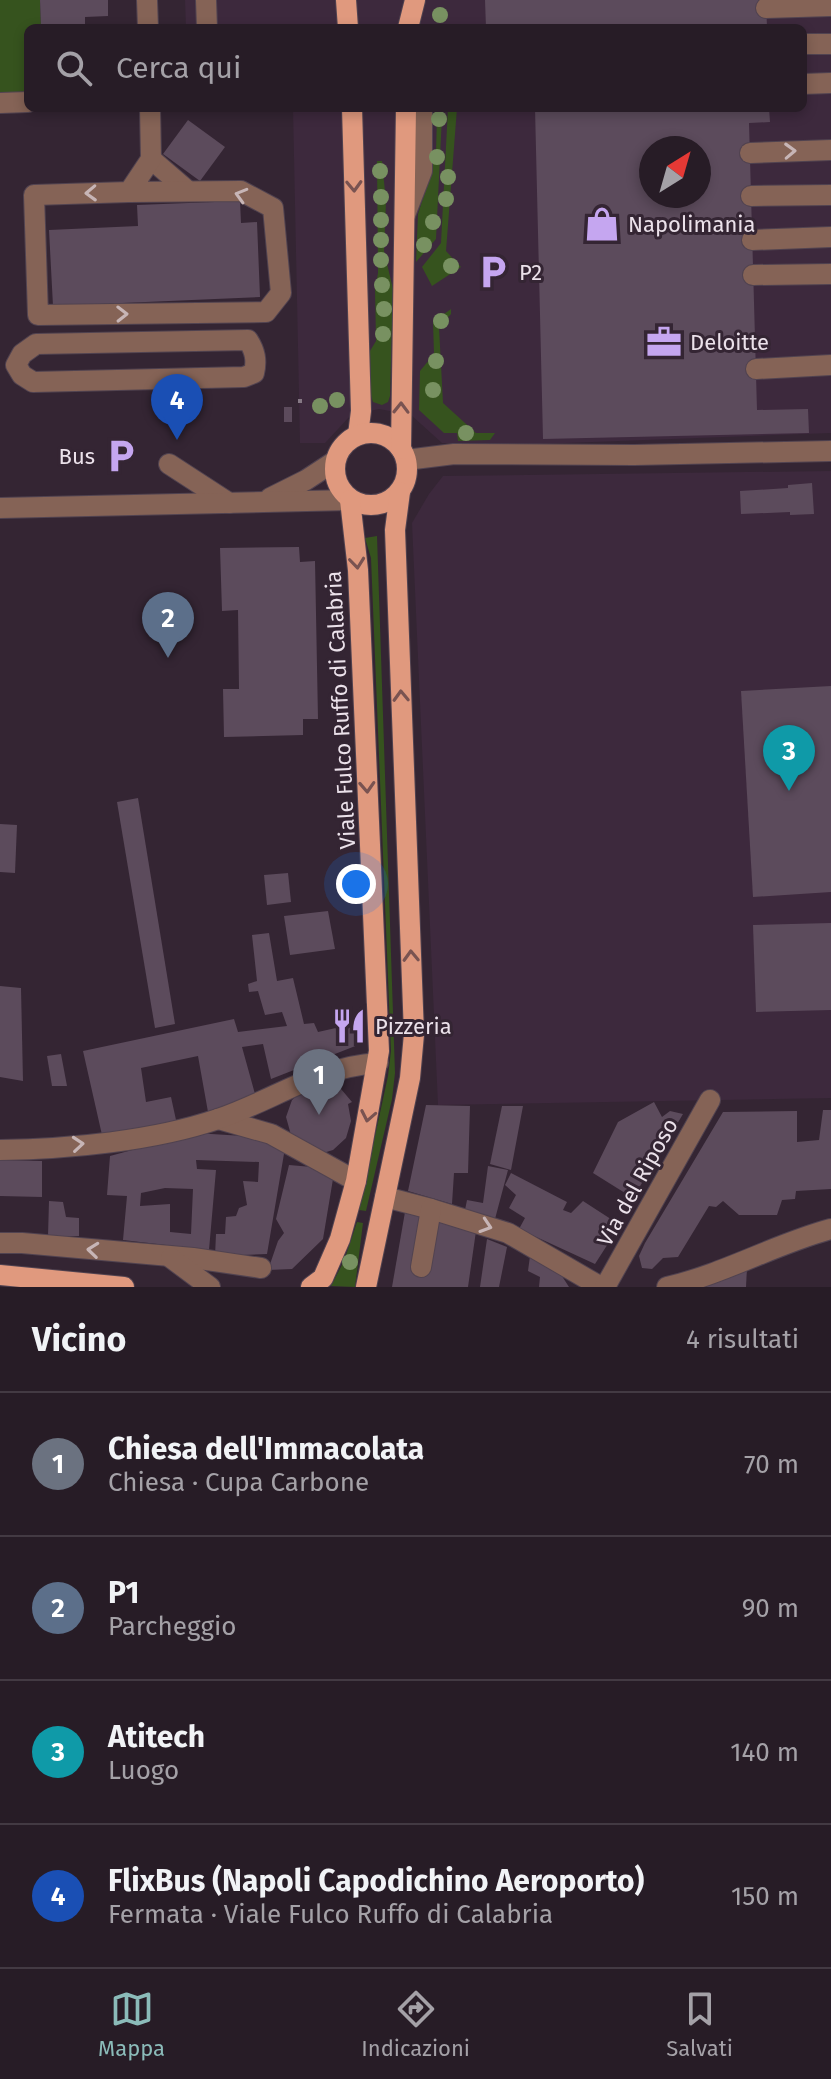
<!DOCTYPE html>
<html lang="it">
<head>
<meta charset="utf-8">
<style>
  :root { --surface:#271c26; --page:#2f252e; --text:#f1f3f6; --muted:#a4a1a7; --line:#433a43; --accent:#8bbbb9 }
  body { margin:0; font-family:"Fira Sans",sans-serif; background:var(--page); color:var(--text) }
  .compass { position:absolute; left:639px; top:136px; width:72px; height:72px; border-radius:50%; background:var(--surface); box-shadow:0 4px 12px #0003; rotate:37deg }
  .you { position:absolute; left:356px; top:884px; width:28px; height:28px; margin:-20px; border:6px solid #fff; border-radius:50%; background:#1a73e8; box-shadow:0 0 0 12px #1a73e833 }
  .badge { display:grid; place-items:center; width:52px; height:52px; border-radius:50%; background:var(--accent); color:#fff; font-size:26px; font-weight:700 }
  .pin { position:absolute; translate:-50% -66px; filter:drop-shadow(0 2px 4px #0008) }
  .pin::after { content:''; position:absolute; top:42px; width:28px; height:24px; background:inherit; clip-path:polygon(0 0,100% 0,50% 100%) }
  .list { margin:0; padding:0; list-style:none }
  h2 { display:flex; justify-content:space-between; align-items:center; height:104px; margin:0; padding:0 32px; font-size:34px }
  h2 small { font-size:26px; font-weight:400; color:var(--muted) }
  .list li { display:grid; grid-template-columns:52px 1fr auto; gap:24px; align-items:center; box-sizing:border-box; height:144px; padding:0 32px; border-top:2px solid var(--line) }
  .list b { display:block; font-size:30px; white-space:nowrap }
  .list p { margin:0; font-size:26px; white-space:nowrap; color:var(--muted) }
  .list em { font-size:26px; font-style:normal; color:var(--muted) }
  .icon { flex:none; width:44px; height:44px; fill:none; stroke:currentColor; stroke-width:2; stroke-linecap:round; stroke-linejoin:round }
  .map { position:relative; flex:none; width:831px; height:1287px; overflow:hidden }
  .search { position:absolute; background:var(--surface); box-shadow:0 4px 12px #0003; left:24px; right:24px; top:24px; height:88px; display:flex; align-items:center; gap:20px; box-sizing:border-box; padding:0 28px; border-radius:12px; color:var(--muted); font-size:30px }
  .sheet { height:680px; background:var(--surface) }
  nav { display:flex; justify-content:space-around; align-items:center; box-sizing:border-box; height:112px; border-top:2px solid var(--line); background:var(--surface); font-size:22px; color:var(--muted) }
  nav a { display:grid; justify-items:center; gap:4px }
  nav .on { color:var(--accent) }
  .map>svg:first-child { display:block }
  .built { fill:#3d293d; fill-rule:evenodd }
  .green { fill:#36531e }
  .building { fill:#5c4b5c; fill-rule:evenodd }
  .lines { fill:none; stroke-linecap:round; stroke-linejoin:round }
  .minor-casing { stroke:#514350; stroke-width:22 }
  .major-casing { stroke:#514350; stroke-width:22 }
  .path { stroke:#867985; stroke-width:4; stroke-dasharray:4 6; stroke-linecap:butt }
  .minor { stroke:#856356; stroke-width:20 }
  .major { stroke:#e0997e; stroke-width:20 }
  .tree { fill:#789161 }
  .oneway { stroke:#c7b5b6 }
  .oneway2 { stroke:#795351 }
  .labels { text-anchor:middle; stroke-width:6; stroke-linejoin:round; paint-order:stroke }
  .poi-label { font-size:22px; fill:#ebe1ea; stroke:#342533; text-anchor:start }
  .street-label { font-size:22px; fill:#ebe1ea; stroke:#342533 }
</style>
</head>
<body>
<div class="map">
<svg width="831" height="1287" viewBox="0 0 831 1287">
  <rect width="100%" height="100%" fill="#342533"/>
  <!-- built -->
  <g class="built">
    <path d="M185 0H831V433L540 444 442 443 411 415 379 409 351 415 325 443H300L293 108H803V28H186ZM651 148H699V196H651Z"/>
    <path d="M831 471V1098L438 1105 412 523 429 494 443 476Z"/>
  </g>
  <!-- green -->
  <g class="green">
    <path d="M0 0H40L41 28H28V95L0 96Z"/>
    <path d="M448 108H457L446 251 461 267 432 286 422 267 441 243Z"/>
    <path d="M437 116H442L436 239 416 262 418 214 428 183 430 152H436Z"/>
    <path d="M377 161H382L386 202 384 251 393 289 390 396 388 402 382 405 373 402 371 396 370 351 376 341 375 289 378 273Z"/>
    <path d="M451 309V314L439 327 443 403 476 433H495L490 440 458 441 457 433H444L419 410 420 371 434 354 433 322Z"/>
    <path d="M377 536 395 1073 392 1099 366 1211 359 1210 388 1076 391 1051 371 558 365 538Z"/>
    <path d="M357 1222 363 1223 355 1287 331 1286 344 1261Z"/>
  </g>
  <!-- building -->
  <g class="building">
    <path d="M40 0H108V16L85 17V28H41Z"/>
    <path d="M485 0H766L767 28H486Z"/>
    <path d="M535 108H769L770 122 749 123 757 410 808 409 809 433 543 439ZM651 148H699V196H651Z"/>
    <path d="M188 120 225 147 200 181 163 154Z"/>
    <path d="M240 201 241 223 257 222 260 297 53 306 49 230 138 226 137 205Z"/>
    <rect x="284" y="407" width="8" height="15"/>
    <path d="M812 483 814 514 790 515V512L741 514 740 491 788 488V485Z"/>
    <path d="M299 547 300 562 315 561 318 719H303V735L224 737 223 689H239L238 610 222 611 220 548Z"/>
    <path d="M831 686V892L753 897 741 691Z"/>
    <path d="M138 798 175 1024 155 1028 117 802Z"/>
    <path d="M0 824 17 825 15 873 0 872Z"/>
    <path d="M288 873 291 902 267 905 264 875Z"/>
    <path d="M328 911 335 949 290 955 284 916Z"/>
    <path d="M831 923V1010L756 1012 753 925Z"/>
    <path d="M269 933 277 981 293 978 304 1024 314 1023 318 1032 358 1023 363 1043 271 1079 263 1044 242 1047 255 1094 208 1112 198 1056 141 1068 146 1102 171 1097 176 1120 140 1131 102 1135 83 1051 234 1019 238 1032 287 1026 282 1012 265 1015 258 991 249 992 248 984 257 981 252 935Z"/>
    <path d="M0 986 21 988 23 1081 0 1077Z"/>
    <path d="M61 1054 67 1086H52L47 1056Z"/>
    <path d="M317 1080 341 1089 352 1102 348 1104 351 1121 346 1138 333 1150 323 1153 291 1135 286 1117 292 1100 299 1094 317 1089Z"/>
    <path d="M654 1102 662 1117 670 1111 683 1114 633 1198 593 1173 618 1122Z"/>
    <path d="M426 1105 470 1106 468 1173H454L452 1204 408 1191Z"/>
    <path d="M502 1106H523L511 1170 490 1164Z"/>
    <path d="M823 1110H831V1189L796 1191 795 1199 782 1200 777 1215H739L723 1201 716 1207 709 1206 678 1257 663 1258 652 1269 642 1268 639 1256 645 1243 723 1112 797 1111V1142L819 1140Z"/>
    <path d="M195 1133 260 1137 285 1148 267 1254 215 1256 216 1234H225L226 1217 236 1216 239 1208 247 1205 243 1181 258 1182 259 1162 196 1160 197 1169 216 1170 209 1250 123 1240 127 1196 107 1195 110 1156ZM165 1188 193 1189 191 1234 170 1232V1204L140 1206 141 1193Z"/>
    <path d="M0 1160 42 1161V1197L0 1196Z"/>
    <path d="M289 1165 312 1167 333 1179 323 1239 292 1269 268 1270 278 1241 284 1233 276 1219Z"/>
    <path d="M488 1166 508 1170 495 1219 465 1210 467 1200 483 1203Z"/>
    <path d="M511 1173 567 1202 563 1210 571 1213 583 1201 620 1225 595 1264 519 1229 525 1218 509 1208 516 1195 505 1185Z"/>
    <path d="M49 1201 63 1202 66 1217 79 1218V1236H48Z"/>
    <path d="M405 1212 476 1231 468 1287H392Z"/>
    <path d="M487 1239 507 1247 499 1287H480Z"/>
    <path d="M530 1256 560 1273 569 1287H539L540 1277 528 1271Z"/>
    <path d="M747 1268 746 1287H699Z"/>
  </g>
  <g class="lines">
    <!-- minor casing -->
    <g class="minor-casing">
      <g id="minor">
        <path d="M147 0 148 28"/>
        <path d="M206 0 207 28"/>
        <path d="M766 8 831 6"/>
        <path d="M803 44H831"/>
        <path d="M803 84 831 83"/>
        <path d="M0 103 28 102"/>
        <path d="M750 153 831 150"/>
        <path d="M151 159 188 191"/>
        <path d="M129 192 241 191 273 208 281 293 266 312 38 315 34 195 129 192 151 159 150 108"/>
        <path d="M751 196 831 195"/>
        <path d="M405 215 422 171V108"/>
        <path d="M752 240 831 237"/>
        <path d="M753 275 831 274"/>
        <path d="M248 340C255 351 257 360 254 373L244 377 33 382 22 375 16 365 22 354 36 344Z"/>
        <path d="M756 369 831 365"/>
        <path d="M406 460 454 454 634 455 831 451"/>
        <path d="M169 464 229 503"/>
        <path d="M270 498 306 480 335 461"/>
        <path d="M0 508 350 500"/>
        <path d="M218 1119 271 1134 356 1181"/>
        <path d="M0 1150C68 1149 154 1141 218 1119 274 1100 317 1067 378 1063"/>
        <path d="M385 1197 431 1209 508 1233 601 1287"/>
        <path d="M0 1243H22L193 1258 261 1268"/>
        <path d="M171 1258 210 1287"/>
        <path d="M421 1267 431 1209"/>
        <path d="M605 1287 710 1100"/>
        <path d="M667 1287C724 1274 775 1244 831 1229"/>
      </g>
    </g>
    <!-- major casing -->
    <g class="major-casing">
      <g id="major">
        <path d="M346 0 348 28"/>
        <path d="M408 28 415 0"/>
        <path d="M352 108 361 411 358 435"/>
        <circle cx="371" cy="469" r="36"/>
        <path d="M401 449 406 108"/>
        <path d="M0 1275 124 1287"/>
        <path d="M311 1287 323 1278 340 1239 356 1181 379 1051 358 570 350 500"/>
        <path d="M366 1287 410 1078 414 1034 395 530 400 492"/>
      </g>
    </g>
    <!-- path -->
    <path class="path" d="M298 401H307"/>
    <!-- minor -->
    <use href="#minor" class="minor"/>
    <!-- major -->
    <use href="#major" class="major"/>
  </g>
  <!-- trees -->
  <g class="tree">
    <circle cx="440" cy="15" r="8"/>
    <circle cx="439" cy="119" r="8"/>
    <circle cx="437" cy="157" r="8"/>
    <circle cx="380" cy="171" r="8"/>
    <circle cx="448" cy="177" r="8"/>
    <circle cx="381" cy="197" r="8"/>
    <circle cx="446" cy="199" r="8"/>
    <circle cx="381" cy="220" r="8"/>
    <circle cx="433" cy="222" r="8"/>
    <circle cx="381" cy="240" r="8"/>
    <circle cx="424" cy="245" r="8"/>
    <circle cx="381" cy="260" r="8"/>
    <circle cx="451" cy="266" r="8"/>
    <circle cx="382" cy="285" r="8"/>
    <circle cx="384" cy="309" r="8"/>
    <circle cx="441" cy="321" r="8"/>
    <circle cx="383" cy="334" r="8"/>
    <circle cx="436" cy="361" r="8"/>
    <circle cx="433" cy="390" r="8"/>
    <circle cx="337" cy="400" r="8"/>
    <circle cx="320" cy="406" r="8"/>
    <circle cx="466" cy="433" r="8"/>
    <circle cx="350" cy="1262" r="8"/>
  </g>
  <!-- one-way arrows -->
  <defs><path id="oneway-chevron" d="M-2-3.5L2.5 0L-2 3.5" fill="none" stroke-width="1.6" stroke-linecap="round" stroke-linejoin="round" transform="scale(2)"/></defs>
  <g class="oneway">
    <use href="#oneway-chevron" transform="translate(790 151) rotate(-2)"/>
    <use href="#oneway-chevron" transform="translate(91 193) rotate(178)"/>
    <use href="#oneway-chevron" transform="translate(241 195) rotate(-164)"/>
    <use href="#oneway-chevron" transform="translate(122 314) rotate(-1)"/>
    <use href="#oneway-chevron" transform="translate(78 1144) rotate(-5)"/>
    <use href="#oneway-chevron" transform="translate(486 1226) rotate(18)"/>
    <use href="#oneway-chevron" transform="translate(93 1250) rotate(-174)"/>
  </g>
  <g class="oneway2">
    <use href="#oneway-chevron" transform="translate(354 186) rotate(88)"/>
    <use href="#oneway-chevron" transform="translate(401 408) rotate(-89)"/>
    <use href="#oneway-chevron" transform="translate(357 563) rotate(84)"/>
    <use href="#oneway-chevron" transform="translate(401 696) rotate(-92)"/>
    <use href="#oneway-chevron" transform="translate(367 787) rotate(87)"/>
    <use href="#oneway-chevron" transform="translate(411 956) rotate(-92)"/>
    <use href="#oneway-chevron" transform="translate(368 1116) rotate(101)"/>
  </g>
  <!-- icons -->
  <defs>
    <g id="shop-bare" transform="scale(2.76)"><path d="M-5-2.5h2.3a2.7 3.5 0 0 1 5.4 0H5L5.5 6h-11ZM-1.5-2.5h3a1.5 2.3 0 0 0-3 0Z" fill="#c5a6f0" stroke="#342533" stroke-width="2.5" paint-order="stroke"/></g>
    <g id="parking-bare" transform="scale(2.76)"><path d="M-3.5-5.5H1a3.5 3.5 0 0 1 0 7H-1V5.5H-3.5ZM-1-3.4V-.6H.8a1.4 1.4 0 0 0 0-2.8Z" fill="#c5a6f0" stroke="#342533" stroke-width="2.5" paint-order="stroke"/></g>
    <g id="office-bare" transform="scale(2.76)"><path d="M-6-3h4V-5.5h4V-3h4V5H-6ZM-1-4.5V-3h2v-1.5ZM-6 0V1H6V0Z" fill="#c5a6f0" stroke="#342533" stroke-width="2.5" paint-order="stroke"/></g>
    <g id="restaurant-bare" transform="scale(2.76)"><path d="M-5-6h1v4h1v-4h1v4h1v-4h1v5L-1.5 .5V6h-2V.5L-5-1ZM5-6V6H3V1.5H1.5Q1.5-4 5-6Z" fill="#c5a6f0" stroke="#342533" stroke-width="2.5" paint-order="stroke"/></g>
  </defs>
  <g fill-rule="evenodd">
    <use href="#shop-bare" x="602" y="224"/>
    <use href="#parking-bare" x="493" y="272"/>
    <use href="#office-bare" x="664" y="342"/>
    <use href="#parking-bare" x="121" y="456"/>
    <use href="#restaurant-bare" x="349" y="1026"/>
  </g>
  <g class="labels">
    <!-- poi labels -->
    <g class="poi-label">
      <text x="628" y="232">Napolimania</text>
      <text x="519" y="280">P2</text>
      <text x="690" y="350">Deloitte</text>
      <text x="95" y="464" text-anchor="end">Bus</text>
      <text x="375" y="1034">Pizzeria</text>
    </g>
    <!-- street labels -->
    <g class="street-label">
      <text transform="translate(340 710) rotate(-93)" y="8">Viale Fulco Ruffo di Calabria</text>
      <text transform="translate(637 1182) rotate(-61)" y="8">Via del Riposo</text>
    </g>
  </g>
</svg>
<svg class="compass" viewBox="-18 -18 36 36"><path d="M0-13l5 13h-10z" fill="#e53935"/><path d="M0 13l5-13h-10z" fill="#a4a1a7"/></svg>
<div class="you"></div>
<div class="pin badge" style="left:319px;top:1115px;background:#6b7280">1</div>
<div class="pin badge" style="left:168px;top:658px;background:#5c6f8a">2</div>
<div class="pin badge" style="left:789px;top:791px;background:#0f9aa8">3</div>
<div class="pin badge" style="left:177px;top:440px;background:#1a4fb4">4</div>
<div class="search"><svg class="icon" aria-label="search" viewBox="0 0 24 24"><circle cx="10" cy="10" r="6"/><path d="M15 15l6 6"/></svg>Cerca qui</div>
</div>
<section class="sheet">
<h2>Vicino<small>4 risultati</small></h2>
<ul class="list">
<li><span class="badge" style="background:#6b7280">1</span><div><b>Chiesa dell'Immacolata</b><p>Chiesa · Cupa Carbone</p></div><em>70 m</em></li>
<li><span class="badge" style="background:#5c6f8a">2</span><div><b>P1</b><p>Parcheggio</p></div><em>90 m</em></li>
<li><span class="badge" style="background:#0f9aa8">3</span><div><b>Atitech</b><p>Luogo</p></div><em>140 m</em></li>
<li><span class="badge" style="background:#1a4fb4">4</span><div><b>FlixBus (Napoli Capodichino Aeroporto)</b><p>Fermata · Viale Fulco Ruffo di Calabria</p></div><em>150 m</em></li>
</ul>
</section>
<nav>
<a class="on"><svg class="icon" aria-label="map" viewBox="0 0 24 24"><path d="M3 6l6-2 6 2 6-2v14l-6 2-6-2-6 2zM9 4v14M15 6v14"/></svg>Mappa</a>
<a><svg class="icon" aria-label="directions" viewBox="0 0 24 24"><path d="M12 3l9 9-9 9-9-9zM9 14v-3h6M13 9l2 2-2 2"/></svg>Indicazioni</a>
<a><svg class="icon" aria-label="saved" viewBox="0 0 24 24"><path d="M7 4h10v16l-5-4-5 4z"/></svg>Salvati</a>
</nav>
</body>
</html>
